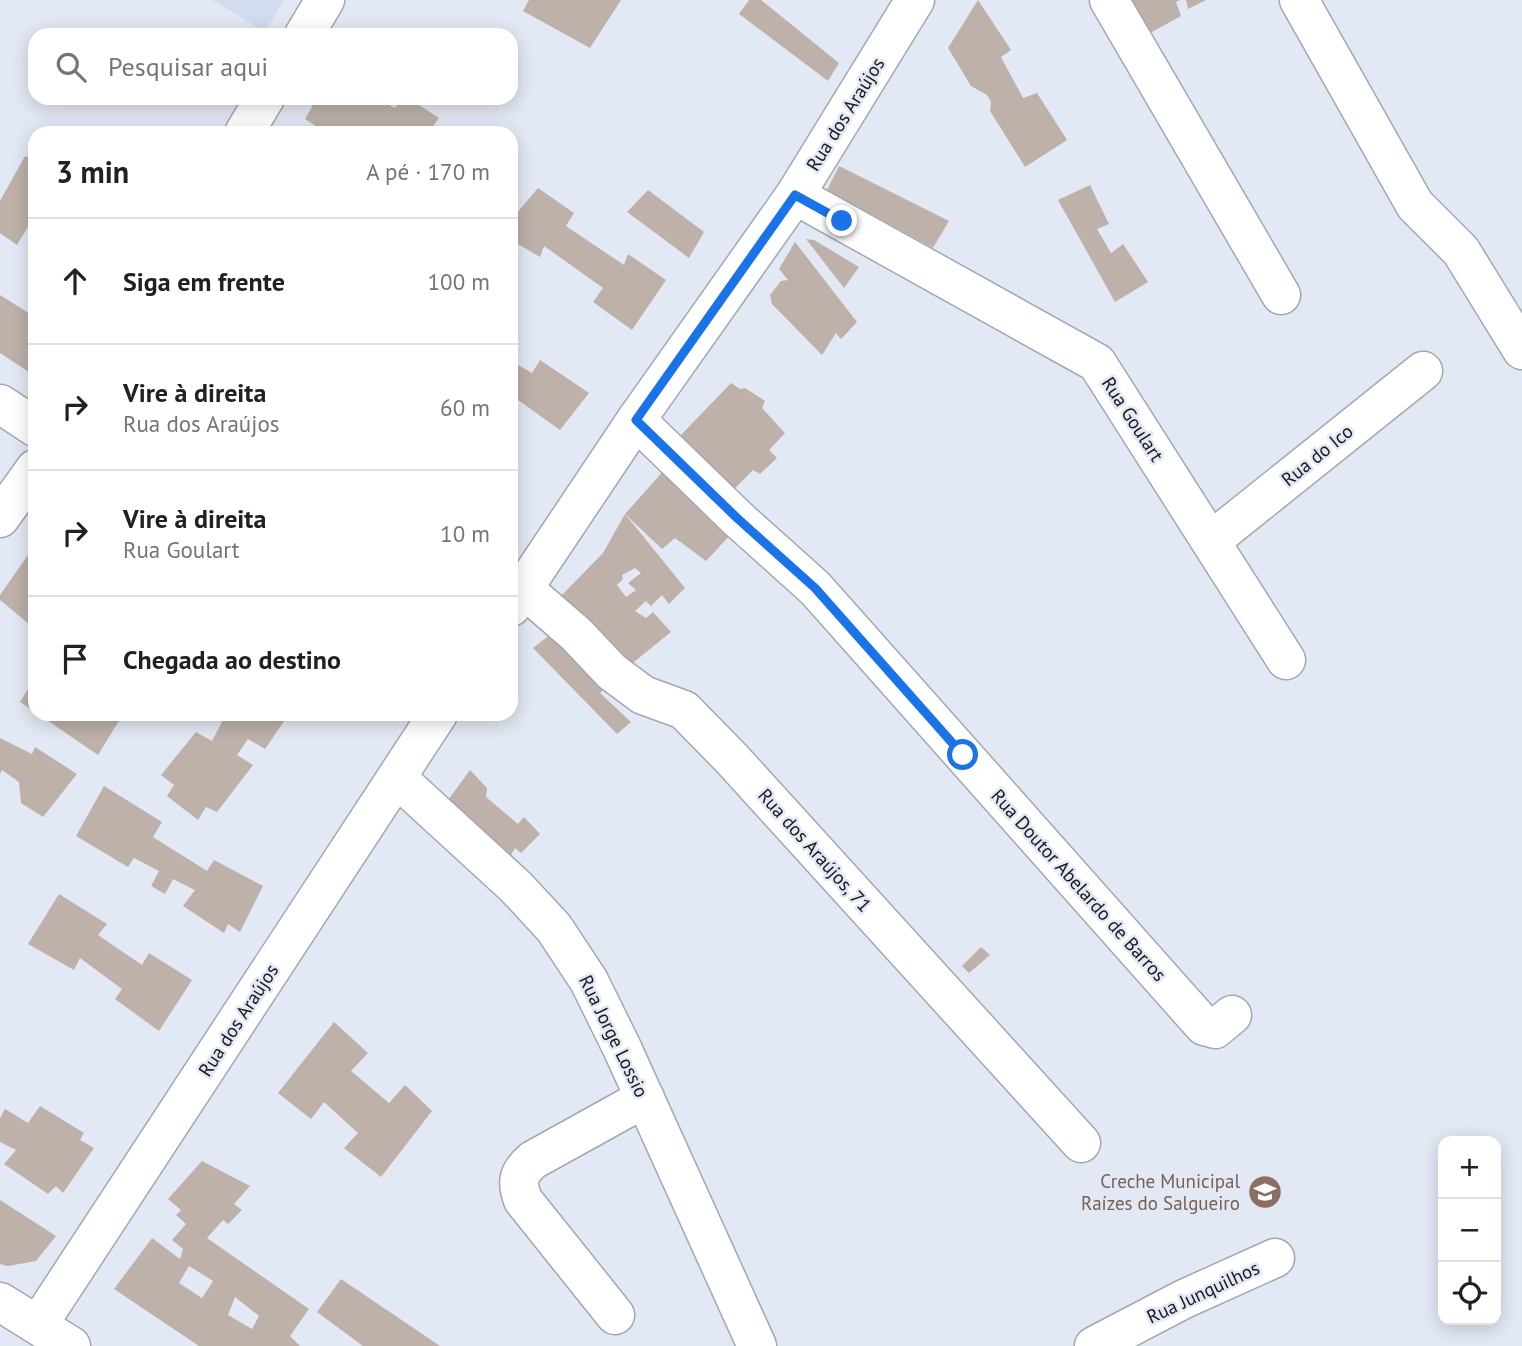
<!DOCTYPE html>
<html lang="pt">
<head>
<meta charset="utf-8">
<style>
  :root { --surface:#fff; --page:#f2f2f2; --text:#202124; --muted:#757577; --line:#e0e0e0 }
  body { margin:0; font-family:"PT Sans",sans-serif; background:var(--page); color:var(--text) }
  .controls { position:absolute; right:21px; bottom:21px; display:grid; overflow:hidden; border-radius:14px; box-shadow:0 4px 18px #0003 }
  .controls button { width:63px; height:63px; display:grid; place-items:center; padding:0; border:0; border-bottom:2px solid var(--line); background:var(--surface); color:var(--text); font:35px sans-serif }
  .stop { position:absolute; width:21px; height:21px; margin:-16px; border:5px solid #1a73e8; border-radius:50%; background:#fff }
  .stop.end { background:#1a73e8; border-color:#fff; box-shadow:0 2px 7px #0008 }
  .list { margin:0; padding:0; list-style:none }
  h2 { display:flex; justify-content:space-between; align-items:center; height:91px; margin:0; padding:0 28px; font-size:30px }
  h2 small { font-size:23px; font-weight:400; color:var(--muted) }
  .list li { display:grid; grid-template-columns:46px 1fr auto; gap:21px; align-items:center; box-sizing:border-box; height:126px; padding:0 28px; border-top:2px solid var(--line) }
  .list b { display:block; font-size:26px; white-space:nowrap }
  .list p { margin:0; font-size:23px; white-space:nowrap; color:var(--muted) }
  .list em { font-size:23px; font-style:normal; color:var(--muted) }
  .icon { flex:none; width:38px; height:38px; fill:none; stroke:currentColor; stroke-width:2; stroke-linecap:round; stroke-linejoin:round }
  .map { position:relative; flex:none; width:1522px; height:1346px; overflow:hidden }
  .search { position:absolute; background:var(--surface); box-shadow:0 4px 18px #0003; left:28px; top:28px; width:490px; height:77px; display:flex; align-items:center; gap:18px; box-sizing:border-box; padding:0 24px; border-radius:21px; color:var(--muted); font-size:26px }
  .panel { position:absolute; background:var(--surface); box-shadow:0 4px 18px #0003; left:28px; top:126px; width:490px; height:595px; border-radius:21px }
  .map>svg:first-child { display:block }
  .built { fill:#d3dcee }
  .building { fill:#bdb1aa; fill-rule:evenodd }
  .lines { fill:none; stroke-linecap:round; stroke-linejoin:round }
  .minor-casing { stroke:#a2a7b2; stroke-width:41 }
  .minor { stroke:#fff; stroke-width:38 }
  .route { stroke:#1a73e8; stroke-width:9 }
  .labels { text-anchor:middle; stroke-width:5; stroke-linejoin:round; paint-order:stroke }
  .street-label { font-size:19px; fill:#17191d; stroke:#e3e9f4 }
  .education-label { font-size:19px; fill:#785e54; stroke:#e3e9f4; text-anchor:end }
</style>
</head>
<body>
<div class="map">
<svg width="1522" height="1346" viewBox="0 0 1522 1346">
  <rect width="100%" height="100%" fill="#e3e9f4"/>
  <!-- built -->
  <path class="built" d="M212 0H284L265 32Z"/>
  <!-- building -->
  <g class="building">
    <path d="M529 0H621L590 48 523 11Z"/>
    <path d="M749 0H761L839 63 828 81 739 14Z"/>
    <path d="M978 0 1011 50 1001 57 1023 98 1037 93 1067 140 1025 167 990 111 991 102 987 95 971 86 948 48Z"/>
    <path d="M1132 0H1180L1176 2 1181 16 1150 33Z"/>
    <path d="M1186 0H1206L1188 9Z"/>
    <path d="M317 98H376L395 108 403 98H408L439 118 428 133H359L350 128 347 133H326L305 119Z"/>
    <path d="M25 156 35 161V229L29 225 17 245 0 233V201Z"/>
    <path d="M839 166 949 221 933 248 827 190Z"/>
    <path d="M1090 185 1109 224 1097 229 1111 253 1123 244 1148 282 1115 302 1058 200Z"/>
    <path d="M538 188 574 213 566 226 624 265 628 254 666 280 632 330 593 302 603 288 544 246 540 257 511 240V220Z"/>
    <path d="M648 190 704 232 689 258 627 212Z"/>
    <path d="M806 239 814 240 859 267 844 288Z"/>
    <path d="M795 242 857 322 841 339 836 333 822 355 772 304 770 295 781 281 788 280 779 269Z"/>
    <path d="M0 295 35 317V376L0 353Z"/>
    <path d="M540 360 589 393 560 430 511 395V361L532 373Z"/>
    <path d="M731 383 740 389 745 388 765 401 762 408 785 433 769 450 777 458 760 474 753 470 733 490 680 436Z"/>
    <path d="M666 468 732 533 706 561 675 538 662 549 625 514Z"/>
    <path d="M625 514 685 588 669 604 662 595 651 606 646 601 635 611 646 618 653 612 671 632 624 670 561 596 603 553ZM635 568 641 573 628 583 636 590 626 597 617 585 623 579 622 575Z"/>
    <path d="M35 545V607L31 613 35 615V629L0 600V595Z"/>
    <path d="M551 634 605 688 600 693 631 722 617 734 533 648Z"/>
    <path d="M35 678V712L20 702Z"/>
    <path d="M38 714H123L98 755Z"/>
    <path d="M212 714H289L265 749 248 739 237 755 253 765 217 812 206 807 198 820 167 796 174 785 161 775 196 732 212 741 223 720Z"/>
    <path d="M0 738 32 754 35 747 77 774 43 817 21 803 19 782 2 770 0 774Z"/>
    <path d="M470 770 487 788 486 797 518 824 524 817 540 834 521 853 515 848 508 860 446 803Z"/>
    <path d="M104 786 162 822 153 837 207 871 214 860 263 886 240 932 228 924 224 933 183 906 195 890 173 879 165 894 151 886 159 871 134 858 128 867 76 836Z"/>
    <path d="M59 894 107 924 98 935 142 965 149 953 192 980 159 1031 115 999 122 989 80 958 74 970 28 944Z"/>
    <path d="M981 947 990 955 969 973 962 966Z"/>
    <path d="M334 1022 368 1053 351 1071 389 1103 405 1085 432 1111 381 1177 344 1148 358 1133 324 1102 311 1119 278 1093Z"/>
    <path d="M40 1106 84 1133 80 1140 94 1148 63 1193 56 1186 48 1194 4 1164 16 1150 0 1142V1118L5 1109 28 1123Z"/>
    <path d="M202 1161 250 1186 234 1204 242 1210 228 1224 223 1220 207 1238 309 1309 290 1336 300 1346H199L114 1289 152 1238 180 1259 183 1249 172 1240 186 1224 176 1215 181 1210 168 1199ZM189 1266 213 1281 202 1298 179 1283ZM235 1297 259 1316 252 1329 228 1315Z"/>
    <path d="M0 1200 56 1236 36 1261 8 1266 0 1264Z"/>
    <path d="M341 1279 440 1346H363L317 1312Z"/>
  </g>
  <g class="lines">
    <!-- minor casing -->
    <g class="minor-casing">
      <g id="minor">
        <path d="M1109 0 1281 295"/>
        <path d="M1299 0 1415 205 1461 251 1522 350"/>
        <path d="M304 35 325 0"/>
        <path d="M244 133 265 98"/>
        <path d="M795 195 1097 363 1286 660"/>
        <path d="M0 404 35 427"/>
        <path d="M636 420 737 518 815 588 1204 1026 1215 1029 1232 1015"/>
        <path d="M0 518 35 469"/>
        <path d="M1212 540 1423 371"/>
        <path d="M524 589 576 634 612 672 643 695 684 710 732 759 1081 1143"/>
        <path d="M511 607 636 420 795 195 915 0"/>
        <path d="M397 778 516 887 554 928 589 981 622 1048 757 1346"/>
        <path d="M0 1302 71 1346"/>
        <path d="M615 1315 523 1200C516 1182 518 1173 533 1160L645 1098"/>
        <path d="M38 1325 438 714"/>
        <path d="M1094 1346 1184 1299 1275 1258"/>
      </g>
    </g>
    <!-- minor -->
    <use href="#minor" class="minor"/>
  </g>
  <g class="lines">
    <!-- route -->
    <path class="route" d="M842 221 795 195 636 420 737 518 815 588 963 755"/>
  </g>
  <!-- icons -->
  <defs>
    <g id="school-disc" transform="scale(1.75)"><circle r="9.5" fill="#8d6e63" stroke="#e3e9f4"/><path d="M0-5L7-2L0 1L-7-2ZM-4 1L0 2.5L4 1V4Q0 6-4 4Z" fill="#fff"/></g>
  </defs>
  <g fill-rule="evenodd">
    <use href="#school-disc" x="1265" y="1192"/>
  </g>
  <g class="labels">
    <!-- street labels -->
    <g class="street-label">
      <text transform="translate(845 114) rotate(-58)" y="7">Rua dos Araújos</text>
      <text transform="translate(1133 419) rotate(57)" y="7">Rua Goulart</text>
      <text transform="translate(1317 455) rotate(-39)" y="7">Rua do Ico</text>
      <text transform="translate(815 850) rotate(48)" y="7">Rua dos Araújos, 71</text>
      <text transform="translate(1079 885) rotate(48)" y="7">Rua Doutor Abelardo de Barros</text>
      <text transform="translate(238 1020) rotate(-57)" y="7">Rua dos Araújos</text>
      <text transform="translate(614 1036) rotate(64)" y="7">Rua Jorge Lossio</text>
      <text transform="translate(1203 1292) rotate(-25)" y="7">Rua Junquilhos</text>
    </g>
    <!-- education labels -->
    <g class="education-label">
      <text x="1240" y="1188">Creche Municipal<tspan x="1240" dy="22">Raízes do Salgueiro</tspan></text>
    </g>
  </g>
</svg>
<div class="controls">
<button>+</button>
<button>−</button>
<button><svg class="icon" aria-label="locate" viewBox="0 0 24 24"><circle cx="12" cy="12" r="6"/><path d="M12 2v4M12 18v4M2 12h4M18 12h4"/></svg></button>
</div>
<div class="stop" style="left:963px;top:755px"></div>
<div class="stop end" style="left:842px;top:221px"></div>
<div class="search"><svg class="icon" aria-label="search" viewBox="0 0 24 24"><circle cx="10" cy="10" r="6"/><path d="M15 15l6 6"/></svg>Pesquisar aqui</div>
<section class="panel">
<h2>3 min<small>A pé · 170 m</small></h2>
<ul class="list">
<li><svg class="icon" aria-label="ahead" viewBox="0 0 24 24"><path d="M12 20V5M6 11l6-6 6 6"/></svg><div><b>Siga em frente</b></div><em>100 m</em></li>
<li><svg class="icon" aria-label="right" viewBox="0 0 24 24"><path d="M7 20v-9h11M14 6l5 5-5 5"/></svg><div><b>Vire à direita</b><p>Rua dos Araújos</p></div><em>60 m</em></li>
<li><svg class="icon" aria-label="right" viewBox="0 0 24 24"><path d="M7 20v-9h11M14 6l5 5-5 5"/></svg><div><b>Vire à direita</b><p>Rua Goulart</p></div><em>10 m</em></li>
<li><svg class="icon" aria-label="arrive" viewBox="0 0 24 24"><path d="M6 21V4h12l-3 4 3 4H6"/></svg><div><b>Chegada ao destino</b></div></li>
</ul>
</section>
</div>
</body>
</html>
